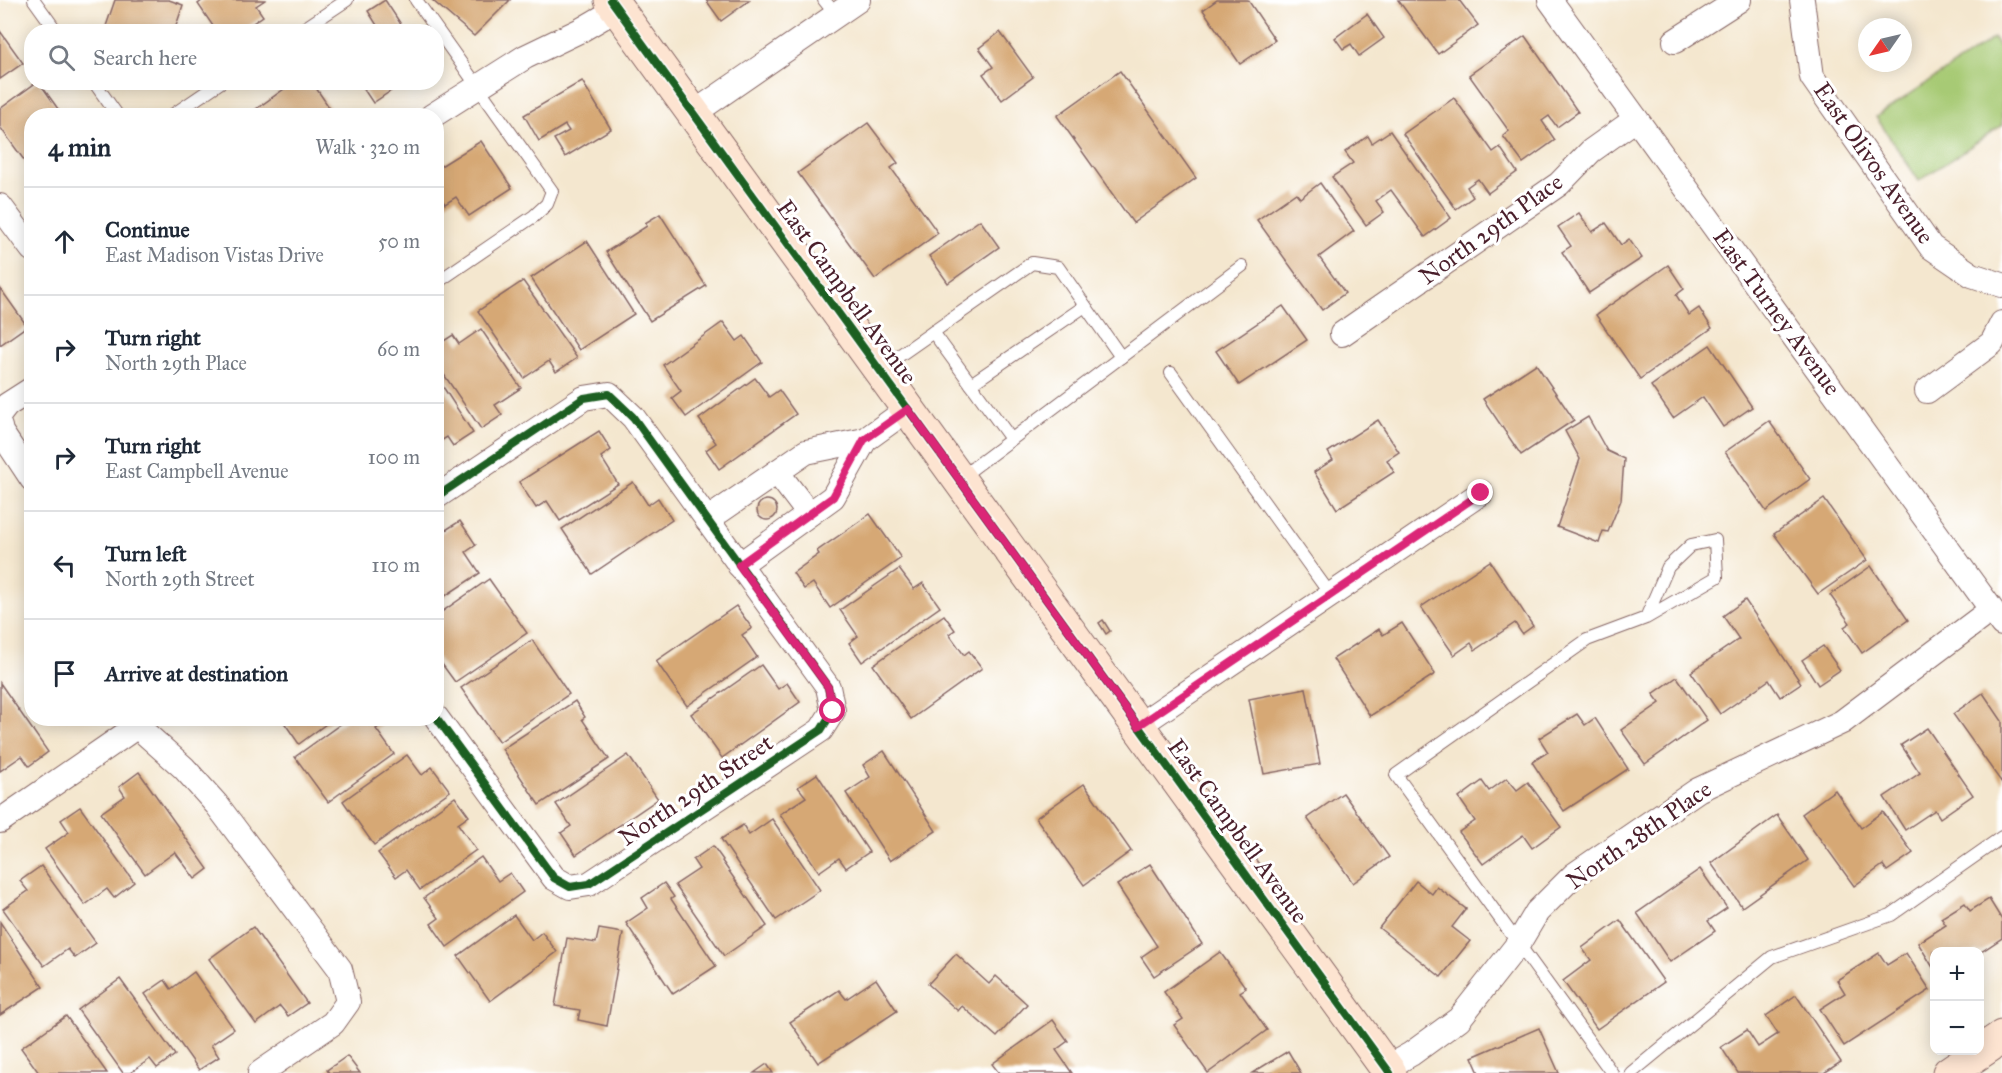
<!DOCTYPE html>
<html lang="en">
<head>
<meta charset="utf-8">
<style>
  :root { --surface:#fff; --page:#f6f6f7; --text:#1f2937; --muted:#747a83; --line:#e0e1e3 }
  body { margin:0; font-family:"IM FELL Great Primer",serif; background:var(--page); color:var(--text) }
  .controls { position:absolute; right:18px; bottom:18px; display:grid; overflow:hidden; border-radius:12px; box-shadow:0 3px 15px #0003 }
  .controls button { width:54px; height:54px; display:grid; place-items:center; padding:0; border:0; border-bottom:2px solid var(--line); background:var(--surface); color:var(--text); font:30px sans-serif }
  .compass { position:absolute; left:1858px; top:18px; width:54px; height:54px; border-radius:50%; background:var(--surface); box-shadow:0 3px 15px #0003; rotate:236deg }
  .stop { position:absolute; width:18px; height:18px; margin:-14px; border:4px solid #db2777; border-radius:50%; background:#fff }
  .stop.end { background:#db2777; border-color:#fff; box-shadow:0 2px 6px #0008 }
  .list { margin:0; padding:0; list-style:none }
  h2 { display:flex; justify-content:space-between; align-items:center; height:78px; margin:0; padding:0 24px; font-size:26px }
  h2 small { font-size:20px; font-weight:400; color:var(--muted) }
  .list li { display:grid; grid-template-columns:39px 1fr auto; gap:18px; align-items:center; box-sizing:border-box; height:108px; padding:0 24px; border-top:2px solid var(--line) }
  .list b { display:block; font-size:22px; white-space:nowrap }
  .list p { margin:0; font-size:20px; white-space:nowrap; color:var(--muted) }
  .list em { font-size:20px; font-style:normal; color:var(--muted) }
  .icon { flex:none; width:33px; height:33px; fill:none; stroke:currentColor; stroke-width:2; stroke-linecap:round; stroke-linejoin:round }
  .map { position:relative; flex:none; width:2002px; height:1073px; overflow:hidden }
  .search { position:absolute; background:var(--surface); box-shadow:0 3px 15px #0003; left:24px; top:24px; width:420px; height:66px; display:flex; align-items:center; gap:15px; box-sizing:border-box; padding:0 21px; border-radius:24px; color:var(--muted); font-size:22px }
  .panel { position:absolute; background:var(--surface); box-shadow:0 3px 15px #0003; left:24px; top:108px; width:420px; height:618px; border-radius:24px }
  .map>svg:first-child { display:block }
  .green { fill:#a7ca74; stroke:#787450; stroke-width:1.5 }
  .building { fill:#d6a875 }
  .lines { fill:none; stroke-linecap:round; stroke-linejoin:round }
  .lane-casing { stroke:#866564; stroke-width:14 }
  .street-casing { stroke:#866564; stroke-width:26 }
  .secondary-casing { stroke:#866564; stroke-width:35 }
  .lane { stroke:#fff; stroke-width:12 }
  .street { stroke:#fff; stroke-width:24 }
  .secondary { stroke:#fde4d1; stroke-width:33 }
  .cycleway-casing { stroke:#fff; stroke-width:11 }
  .cycleway { stroke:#1b5e20; stroke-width:8 }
  .route { stroke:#db2777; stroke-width:8 }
  .labels { text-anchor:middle; stroke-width:6; stroke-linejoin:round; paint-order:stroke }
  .street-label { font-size:24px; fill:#4a1f2b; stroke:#fff }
</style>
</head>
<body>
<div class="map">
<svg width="2002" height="1073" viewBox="0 0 2002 1073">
  <rect width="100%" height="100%" fill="#fff"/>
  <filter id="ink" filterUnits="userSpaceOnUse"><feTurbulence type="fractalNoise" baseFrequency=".0167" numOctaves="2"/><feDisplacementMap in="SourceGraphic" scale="12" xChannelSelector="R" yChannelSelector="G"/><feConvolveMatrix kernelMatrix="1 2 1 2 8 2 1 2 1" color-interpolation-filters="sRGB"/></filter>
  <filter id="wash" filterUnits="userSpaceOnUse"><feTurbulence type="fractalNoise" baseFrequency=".008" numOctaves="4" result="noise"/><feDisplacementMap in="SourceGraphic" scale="24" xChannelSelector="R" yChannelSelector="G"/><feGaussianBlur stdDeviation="1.35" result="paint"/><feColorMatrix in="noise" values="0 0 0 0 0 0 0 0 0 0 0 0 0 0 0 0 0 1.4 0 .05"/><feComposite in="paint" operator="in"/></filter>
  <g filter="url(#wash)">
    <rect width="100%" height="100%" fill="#f4e7cf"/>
    <!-- green -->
    <path class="green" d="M1994 38 2002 51V125L1919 181 1876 117Z"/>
    <g id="blocks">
      <!-- building -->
      <g class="building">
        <path d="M115 0H169L183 5 174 32H104Z"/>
        <path d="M203 0H265L256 6 263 16 240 32H217L198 4Z"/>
        <path d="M385 0 406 32H377L380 30 368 11Z"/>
        <path d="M432 0H510L474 36Z"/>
        <path d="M706 0H750L721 21Z"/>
        <path d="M1217 0H1248L1275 40 1240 64 1203 10Z"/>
        <path d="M1398 0H1459L1478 25 1438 54Z"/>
        <path d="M1367 14 1384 38 1359 56 1351 44 1343 49 1335 38Z"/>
        <path d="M0 31 23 63 0 79Z"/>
        <path d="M1000 32 1033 77 1002 100 983 74 993 67 979 48Z"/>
        <path d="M1525 36 1578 112 1557 127 1549 116 1542 121 1555 140 1523 163 1503 136 1509 131 1469 75Z"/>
        <path d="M1120 71 1196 178 1133 223 1057 116Z"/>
        <path d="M582 81 611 129 565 157 554 139 569 131 565 125 539 141 524 115Z"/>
        <path d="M37 82H39L63 116H32V171L0 127V109Z"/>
        <path d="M294 82H312L335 116H255L252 112Z"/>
        <path d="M359 82H404L373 103Z"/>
        <path d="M1454 98 1493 152 1500 147 1517 172 1488 193 1478 179 1467 187 1473 197 1456 209 1403 134Z"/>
        <path d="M868 123 898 163 891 168 938 233 875 279 798 173Z"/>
        <path d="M1390 131 1451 218 1425 237 1391 190 1376 201 1384 212 1366 225 1332 177 1353 163 1345 152 1368 136 1372 143Z"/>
        <path d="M481 141 512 188 469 216 456 197 445 204 436 191V169Z"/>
        <path d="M1320 183 1354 231 1319 257 1345 293 1322 310 1257 220 1296 193 1300 198Z"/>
        <path d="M1579 213 1592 232 1606 223 1621 245 1629 239 1642 258 1589 293 1562 252 1571 246 1558 227Z"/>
        <path d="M660 214 706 286 650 321 606 252 647 226 645 223Z"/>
        <path d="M980 220 999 247 948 283 929 256Z"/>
        <path d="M587 241 634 314 579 350 531 278Z"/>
        <path d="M1668 265 1684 289 1676 295 1689 315 1699 308 1712 328 1640 379 1596 315Z"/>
        <path d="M523 281 577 358 556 372 549 361 524 378 478 311Z"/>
        <path d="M0 288 27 326 0 345Z"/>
        <path d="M1283 306 1307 340 1239 385 1216 351Z"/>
        <path d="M723 322 737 341 744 336 762 362 686 417 672 398 681 391 663 365Z"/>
        <path d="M481 329 521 388 495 405 502 415 481 429 436 363V346L453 335 459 344Z"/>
        <path d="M1710 345 1752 407 1723 427 1703 397 1673 418 1651 386Z"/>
        <path d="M1536 364 1574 420 1521 455 1483 399Z"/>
        <path d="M436 376 473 433 453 446 447 437 436 444Z"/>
        <path d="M755 378 769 397 779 390 796 414 719 469 706 450 716 443 699 419Z"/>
        <path d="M1588 417 1607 451 1624 459 1621 500 1608 532 1603 531 1599 543 1557 527 1580 459 1565 431Z"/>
        <path d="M1378 420 1399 452 1387 460 1394 472 1337 509 1314 472 1333 460 1328 452Z"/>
        <path d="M1769 421 1810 479 1766 511 1725 452Z"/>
        <path d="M599 431 611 450 601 457 618 484 560 521 547 501 536 508 519 482Z"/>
        <path d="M633 482 648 505 658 498 672 520 592 574 562 529Z"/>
        <path d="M1824 499 1867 560 1818 594 1774 534Z"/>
        <circle cx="767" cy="510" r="10"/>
        <path d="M870 514 901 558 830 608 813 583 804 589 793 573 819 554 817 551Z"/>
        <path d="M460 521 476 545 466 552 480 573 436 602V536Z"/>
        <path d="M1490 561 1533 626 1522 634 1515 623 1475 650 1471 643 1454 655 1421 607Z"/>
        <path d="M1871 566 1908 620 1862 653 1844 627 1850 623 1830 595Z"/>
        <path d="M899 569 914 589 923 583 940 607 862 662 849 643 858 636 840 610Z"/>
        <path d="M489 579 527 633 455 682 436 656V616Z"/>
        <path d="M1745 600 1801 683 1780 697 1769 680 1720 714 1691 672 1739 639 1723 616Z"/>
        <path d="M736 606 752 628 742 635 757 657 687 706 656 661Z"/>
        <path d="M944 615 955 630 949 634 964 655 969 651 982 668 911 719 873 665Z"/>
        <path d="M1103 620 1110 631 1106 634 1099 623Z"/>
        <path d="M1402 623 1435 674 1370 716 1333 659 1379 629 1383 635Z"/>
        <path d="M532 640 569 694 499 742 461 688Z"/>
        <path d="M1823 646 1840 670 1818 685 1802 660Z"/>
        <path d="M761 665 778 689 787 683 800 702 722 758 691 714Z"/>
        <path d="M1677 677 1707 720 1645 764 1621 730 1660 703 1653 694Z"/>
        <path d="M0 683 48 752 29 766 22 756 0 771Z"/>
        <path d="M1306 688 1320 764 1264 774 1249 699Z"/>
        <path d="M1983 693 2002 721V783L1953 714Z"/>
        <path d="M575 701 585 717 582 719 609 759 539 805 502 749Z"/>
        <path d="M1577 714 1585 725 1595 718 1628 769 1564 811 1532 762 1548 752 1539 738Z"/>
        <path d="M281 718H334L299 744Z"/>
        <path d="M349 718H382L385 722 376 729 394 754 328 802 295 757Z"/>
        <path d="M1927 728 1973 795 1940 818 1935 810 1905 830 1884 797 1920 773 1901 745Z"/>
        <path d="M884 751 936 831 890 861 846 793 870 777 863 765Z"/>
        <path d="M407 755 422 775 432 767 450 791 374 845 343 801Z"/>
        <path d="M628 755 658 799 576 855 561 833 571 826 556 804Z"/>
        <path d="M139 772 208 869 195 879 175 852 145 874 101 813 125 796 119 787Z"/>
        <path d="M817 774 869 852 846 868 839 858 819 872 780 814 806 797 798 787Z"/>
        <path d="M1507 778 1517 790 1528 782 1561 827 1532 848 1523 835 1483 864 1459 832 1475 821 1459 798 1482 781 1489 791Z"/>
        <path d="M1084 784 1131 851 1084 885 1036 818Z"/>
        <path d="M1835 790 1861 828 1883 812 1913 853 1887 871 1883 865 1854 886 1802 814Z"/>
        <path d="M1343 793 1389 857 1353 883 1307 818Z"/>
        <path d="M455 797 469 816 458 824 476 850 420 890 406 870 396 877 378 853Z"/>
        <path d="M80 807 134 882 114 898 107 889 85 905 45 849 69 832 61 820Z"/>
        <path d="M1777 815 1808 860 1742 907 1711 863Z"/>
        <path d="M772 819 820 890 776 920 721 839 743 825 749 835Z"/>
        <path d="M713 846 723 860 722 861 767 926 724 956 675 885 699 869 693 860Z"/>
        <path d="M481 857 498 881 510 873 523 892 447 947 431 924 439 918 424 898Z"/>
        <path d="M1150 864 1202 944 1154 976 1141 957 1157 946 1117 885Z"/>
        <path d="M41 866 96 943 75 958 68 949 44 966 3 909 28 891 20 881Z"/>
        <path d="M1700 869 1727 908 1708 921 1715 931 1670 962 1637 913Z"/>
        <path d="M1416 881 1432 894 1437 887 1466 909 1452 927 1470 941 1441 977 1379 928Z"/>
        <path d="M664 883 674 897 671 899 716 966 673 994 626 923 648 908 642 898Z"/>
        <path d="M1989 899 2002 920V938L1981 952H1934V969L1918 943 1946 925 1941 918 1965 903 1970 911Z"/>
        <path d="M514 915 532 940 542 932 557 952 490 1001 458 956Z"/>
        <path d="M1620 920 1664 982 1597 1029 1563 981 1591 960 1582 948Z"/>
        <path d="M0 922 43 987 0 1015Z"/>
        <path d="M253 927 307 1003 288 1016 280 1006 256 1024 209 959Z"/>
        <path d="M599 929 623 933 607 1026 578 1020 580 1010 555 1006 567 938 596 943Z"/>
        <path d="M1220 952 1246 988 1240 992 1267 1030 1208 1073 1174 1025 1183 1019 1164 992Z"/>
        <path d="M1879 953 1887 965 1906 953 1930 990 1844 1046 1820 1009 1845 993 1837 980Z"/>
        <path d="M956 954 989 984 996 976 1027 1004 997 1037 962 1006 958 1011 928 984Z"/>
        <path d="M194 972 234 1029 211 1045 219 1057 199 1070 145 994 165 980 171 989Z"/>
        <path d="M120 979 175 1055 157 1068 150 1059 130 1073H123L78 1010Z"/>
        <path d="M876 979 897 1011 818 1063 790 1022 839 990 846 999Z"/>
        <path d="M1796 995 1841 1062 1824 1073H1738L1721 1047 1747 1030 1758 1047 1778 1034 1766 1016Z"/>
        <path d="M66 1016 107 1073H39L21 1048Z"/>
        <path d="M1053 1020 1068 1041 1056 1050 1072 1073H999L992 1064Z"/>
        <path d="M1539 1028 1559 1073H1479L1472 1057Z"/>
        <path d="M1288 1051 1301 1073H1252Z"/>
        <path d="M347 1056 360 1073H329L327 1070Z"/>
        <path d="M767 1064 773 1073H754Z"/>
      </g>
    </g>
  </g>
  <g filter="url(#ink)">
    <use href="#blocks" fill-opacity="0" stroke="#866564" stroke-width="1.5"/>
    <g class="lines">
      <!-- lane casing -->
      <g class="lane-casing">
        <g id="lane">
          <path d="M34 0 57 32"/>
          <path d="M416 0 552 191 547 204 534 216 436 283"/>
          <path d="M824 0 836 15"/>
          <path d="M299 32 347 0"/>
          <path d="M94 82 118 116"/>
          <path d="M171 116 221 82"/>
          <path d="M933 332 1032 263 1058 267 1121 357"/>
          <path d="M880 369 933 332 1011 439"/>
          <path d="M1171 373 1330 594"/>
          <path d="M971 384 1085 306"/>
          <path d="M960 478 1242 266"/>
          <path d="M1612 1073 1396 775 1587 640 1646 618 1717 577 1715 540 1691 545 1668 567 1646 618"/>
          <path d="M1631 1073 1772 957 1891 915 2002 837"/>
        </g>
      </g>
      <!-- street casing -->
      <g class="street-casing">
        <g id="street">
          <path d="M1550 0 2002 624"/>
          <path d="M1802 0 1812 77 1931 247 1972 275 2002 285"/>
          <path d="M1675 41 1739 0"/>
          <path d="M694 113 858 0"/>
          <path d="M432 116 525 57 581 30 617 9"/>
          <path d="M0 206 32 249"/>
          <path d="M1342 334 1559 184 1591 151 1636 119"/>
          <path d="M1927 391 1992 343 2002 323"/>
          <path d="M0 414 7 405 32 389"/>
          <path d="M0 427 1 432 32 479"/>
          <path d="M777 472 809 514"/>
          <path d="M436 497 584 398 609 394 633 417 828 687 833 711 821 730 589 884 570 887 554 878 436 717"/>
          <path d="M707 520 806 452 865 440"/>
          <path d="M739 565 833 497 865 440 908 409"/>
          <path d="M128 718 184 768 217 805 340 969 348 1002 333 1023 260 1073"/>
          <path d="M1138 726 1481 493"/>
          <path d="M0 821 136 727"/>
          <path d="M1386 1068 1411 1054 1459 1019 1518 944 1537 912 1574 875 1698 790 1842 722 1991 610"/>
        </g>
      </g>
      <!-- secondary casing -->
      <g class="secondary-casing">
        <g id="secondary">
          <path d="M611 0 1390 1073"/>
          <path d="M1949 1073 2002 1037"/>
        </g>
      </g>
      <!-- lane -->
      <use href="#lane" class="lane"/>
      <!-- street -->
      <use href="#street" class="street"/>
      <!-- secondary -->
      <use href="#secondary" class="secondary"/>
      <!-- cycleway casing -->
      <g class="cycleway-casing">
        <g id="cycleway">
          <path d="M611 0 1390 1073"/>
          <path d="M436 497 584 398 609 394 633 417 828 687 833 711 821 730 589 884 570 887 554 878 436 717"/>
        </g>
      </g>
      <!-- cycleway -->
      <use href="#cycleway" class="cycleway"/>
    </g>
  </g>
  <g class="lines" filter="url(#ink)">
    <!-- route -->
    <path class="route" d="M833 711 828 687 739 565 833 497 864 440 908 409 1138 726 1481 493"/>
  </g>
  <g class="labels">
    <!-- street labels -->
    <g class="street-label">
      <text transform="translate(1874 163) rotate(55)" y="8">East Olivos Avenue</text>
      <text transform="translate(1491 229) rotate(-36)" y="8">North 29th Place</text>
      <text transform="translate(847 292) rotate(54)" y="8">East Campbell Avenue</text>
      <text transform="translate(1777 312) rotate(54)" y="8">East Turney Avenue</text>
      <text transform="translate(696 790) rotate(-34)" y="8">North 29th Street</text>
      <text transform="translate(1238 831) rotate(54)" y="8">East Campbell Avenue</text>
      <text transform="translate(1639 835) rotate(-35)" y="8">North 28th Place</text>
    </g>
  </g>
</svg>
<div class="controls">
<button>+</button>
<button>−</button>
</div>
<svg class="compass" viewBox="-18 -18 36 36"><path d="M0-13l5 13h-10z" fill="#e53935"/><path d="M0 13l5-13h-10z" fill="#747a83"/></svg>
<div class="stop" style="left:833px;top:711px"></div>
<div class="stop end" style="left:1481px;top:493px"></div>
<div class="search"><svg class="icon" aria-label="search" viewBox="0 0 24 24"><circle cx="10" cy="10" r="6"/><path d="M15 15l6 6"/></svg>Search here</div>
<section class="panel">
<h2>4 min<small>Walk · 320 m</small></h2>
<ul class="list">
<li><svg class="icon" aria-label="ahead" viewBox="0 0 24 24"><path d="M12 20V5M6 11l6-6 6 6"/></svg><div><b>Continue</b><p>East Madison Vistas Drive</p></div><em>50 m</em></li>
<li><svg class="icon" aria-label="right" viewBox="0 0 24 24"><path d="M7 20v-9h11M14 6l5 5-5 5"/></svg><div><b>Turn right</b><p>North 29th Place</p></div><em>60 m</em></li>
<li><svg class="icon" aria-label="right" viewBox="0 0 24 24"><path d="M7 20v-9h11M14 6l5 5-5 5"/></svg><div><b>Turn right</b><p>East Campbell Avenue</p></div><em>100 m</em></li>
<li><svg class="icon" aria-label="left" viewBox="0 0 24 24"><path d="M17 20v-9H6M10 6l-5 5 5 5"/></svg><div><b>Turn left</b><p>North 29th Street</p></div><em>110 m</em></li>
<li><svg class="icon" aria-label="arrive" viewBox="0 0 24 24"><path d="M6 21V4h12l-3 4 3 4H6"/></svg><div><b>Arrive at destination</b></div></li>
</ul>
</section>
</div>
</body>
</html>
